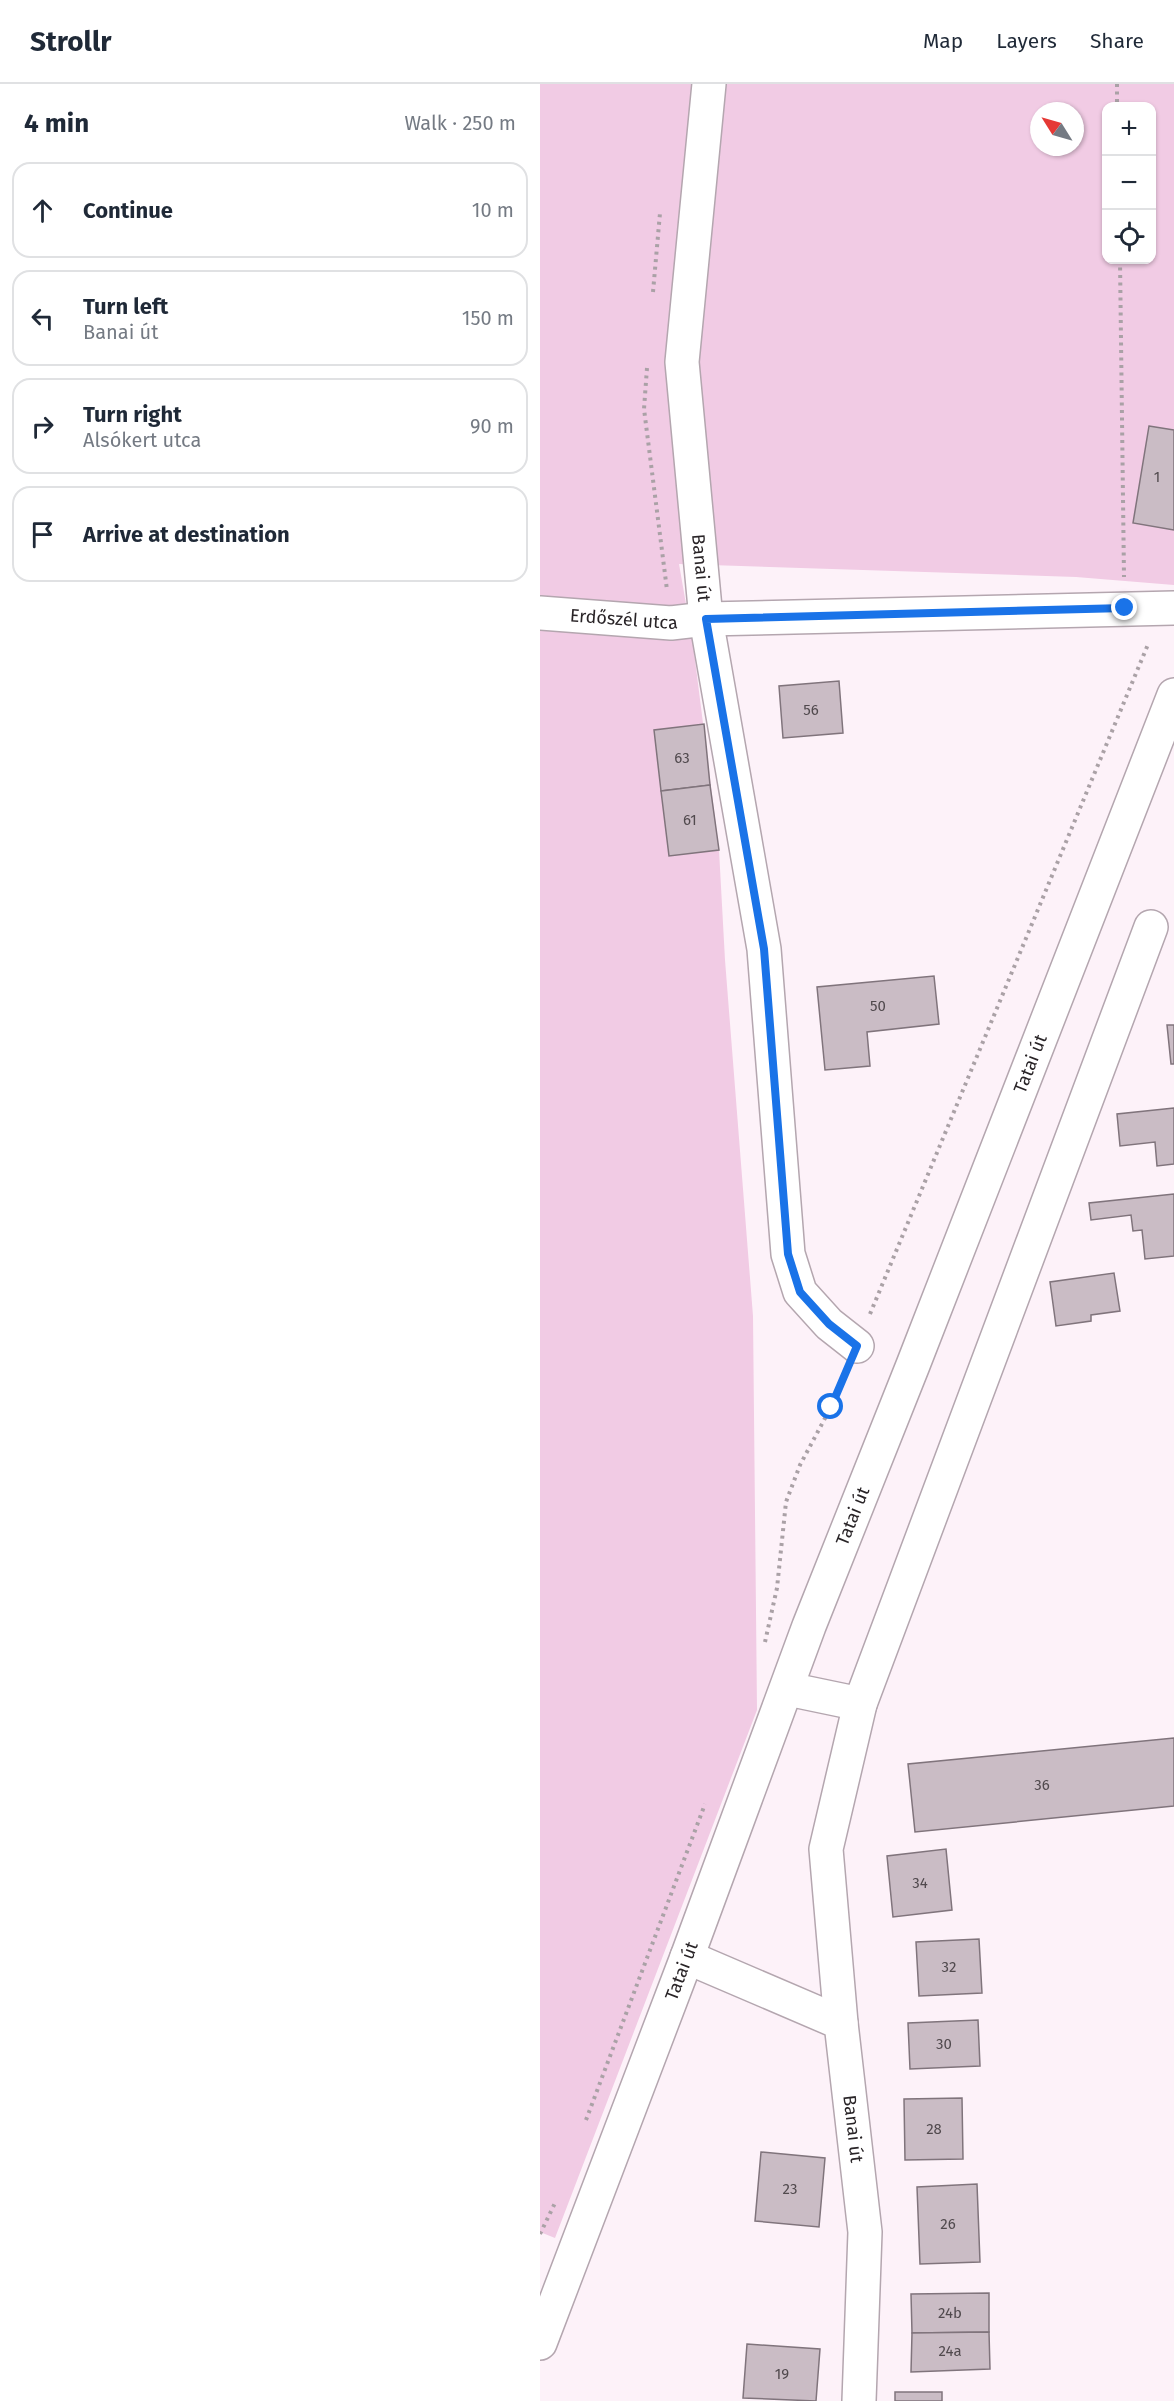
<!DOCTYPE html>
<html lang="en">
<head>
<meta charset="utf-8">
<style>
  :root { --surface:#fff; --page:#f2f2f3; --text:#1f2937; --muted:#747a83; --line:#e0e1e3 }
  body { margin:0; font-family:"Fira Sans",sans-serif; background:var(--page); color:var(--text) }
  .controls { position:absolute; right:18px; top:18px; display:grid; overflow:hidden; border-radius:12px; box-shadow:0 2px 4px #0004 }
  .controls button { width:54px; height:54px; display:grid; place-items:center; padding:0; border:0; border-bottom:2px solid var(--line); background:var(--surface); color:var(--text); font:30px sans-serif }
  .compass { position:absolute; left:490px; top:18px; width:54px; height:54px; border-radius:50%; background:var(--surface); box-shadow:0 2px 4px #0004; rotate:307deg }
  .stop { position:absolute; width:18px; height:18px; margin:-14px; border:4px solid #1a73e8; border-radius:50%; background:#fff }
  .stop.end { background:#1a73e8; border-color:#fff; box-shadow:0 2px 6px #0008 }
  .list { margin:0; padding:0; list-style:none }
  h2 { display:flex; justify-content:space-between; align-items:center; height:78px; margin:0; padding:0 24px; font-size:26px }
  h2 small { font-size:20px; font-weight:400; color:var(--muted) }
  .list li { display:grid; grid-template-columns:39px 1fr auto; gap:18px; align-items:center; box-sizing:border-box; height:96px; margin:0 12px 12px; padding:0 12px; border:2px solid var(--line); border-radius:18px }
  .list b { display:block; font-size:22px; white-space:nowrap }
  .list p { margin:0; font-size:20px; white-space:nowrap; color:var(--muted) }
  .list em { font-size:20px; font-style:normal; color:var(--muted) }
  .icon { flex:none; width:33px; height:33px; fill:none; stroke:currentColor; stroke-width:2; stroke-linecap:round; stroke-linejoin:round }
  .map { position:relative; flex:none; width:634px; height:2317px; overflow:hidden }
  header { display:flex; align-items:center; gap:36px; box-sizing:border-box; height:84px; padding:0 30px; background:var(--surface); border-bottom:2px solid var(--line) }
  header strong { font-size:28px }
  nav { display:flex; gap:33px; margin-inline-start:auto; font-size:21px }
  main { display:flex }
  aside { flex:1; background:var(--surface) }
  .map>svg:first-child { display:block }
  .green { fill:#f1cbe4; fill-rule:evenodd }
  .building { fill:#cabcc5; stroke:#80747c; stroke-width:1.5 }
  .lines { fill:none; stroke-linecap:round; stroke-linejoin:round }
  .minor-casing { stroke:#b4a6af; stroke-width:36 }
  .path { stroke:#aaa1a6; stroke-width:4; stroke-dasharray:3 4.5; stroke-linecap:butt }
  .minor { stroke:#fff; stroke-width:33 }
  .route { stroke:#1a73e8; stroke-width:8 }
  .labels { text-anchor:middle; stroke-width:5; stroke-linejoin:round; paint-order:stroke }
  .number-label { font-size:15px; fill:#514a4e }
  .street-label { font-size:18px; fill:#292427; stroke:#fff }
</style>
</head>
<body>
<header>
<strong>Strollr</strong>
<nav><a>Map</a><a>Layers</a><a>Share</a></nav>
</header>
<main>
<aside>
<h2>4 min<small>Walk · 250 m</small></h2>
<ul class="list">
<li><svg class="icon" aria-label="ahead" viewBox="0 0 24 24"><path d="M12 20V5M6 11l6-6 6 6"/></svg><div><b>Continue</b></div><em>10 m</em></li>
<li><svg class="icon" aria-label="left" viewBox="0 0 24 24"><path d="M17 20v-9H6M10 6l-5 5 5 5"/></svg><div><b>Turn left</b><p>Banai út</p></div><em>150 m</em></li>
<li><svg class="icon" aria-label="right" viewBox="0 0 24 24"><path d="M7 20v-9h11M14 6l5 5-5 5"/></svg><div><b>Turn right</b><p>Alsókert utca</p></div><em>90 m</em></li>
<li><svg class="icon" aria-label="arrive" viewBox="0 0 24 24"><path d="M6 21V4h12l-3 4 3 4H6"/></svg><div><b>Arrive at destination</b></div></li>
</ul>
</aside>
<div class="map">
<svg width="634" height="2317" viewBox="0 0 634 2317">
  <rect width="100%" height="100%" fill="#fdf2f9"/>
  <!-- green -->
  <path class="green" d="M0 0H634V501L536 493 139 480 153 560 179 766 185 876 213 1232 217 1626 15 2154 0 2148ZM566 22H612V176H566ZM499 27H535V63H499Z"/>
  <!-- building -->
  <g class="building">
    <path d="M609 342 634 346V446L593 439Z"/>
    <path d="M299 597 303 649 243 654 239 602Z"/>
    <path d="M164 640 170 701 121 707 114 646Z"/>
    <path d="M170 701 179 766 129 772 121 707Z"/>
    <path d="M394 892 399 940 327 948 330 982 285 986 277 903Z"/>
    <path d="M627 941H634V980H631Z"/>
    <path d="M634 1024V1080L617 1082 615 1058 580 1062 577 1030Z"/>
    <path d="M634 1110V1172L605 1175 602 1146 593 1147 591 1131 551 1136 549 1119Z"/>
    <path d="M574 1189 580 1227 551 1231V1237L516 1242 510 1198Z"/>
    <path d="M634 1654V1722L375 1748 368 1680Z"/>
    <path d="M406 1765 412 1826 353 1833 347 1772Z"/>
    <path d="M439 1855 442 1909 379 1912 376 1858Z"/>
    <path d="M438 1936 440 1982 370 1985 368 1939Z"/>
    <path d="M422 2014 423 2075 365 2076 364 2015Z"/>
    <path d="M221 2068 285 2074 279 2143 215 2137Z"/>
    <path d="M437 2100 440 2178 380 2180 377 2103Z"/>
    <path d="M449 2209V2248L372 2249 371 2210Z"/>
    <path d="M449 2248 450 2285 371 2288 372 2249Z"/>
    <path d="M207 2260 280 2265 276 2317 203 2314Z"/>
    <rect x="355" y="2308" width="47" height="9"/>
  </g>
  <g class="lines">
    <!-- minor casing -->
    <g class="minor-casing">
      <g id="minor">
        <path id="s1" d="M169 0 142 278 166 535 224 865 248 1170 260 1208 289 1240 317 1262"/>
        <path id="s2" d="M0 529 131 539 166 535 634 524"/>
        <path d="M248 1605 320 1620"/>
        <path id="s3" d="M147 1873 301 1939 325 2148 319 2317"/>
        <path d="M301 1939 286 1765 320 1620 611 843"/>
        <path id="s4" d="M0 2259 147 1873 269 1542 373 1281 634 611"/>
      </g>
    </g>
    <!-- path -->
    <g class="path">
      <path d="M577 0V22"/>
      <path d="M580 176 584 493"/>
      <path d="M113 208 120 129"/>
      <path d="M107 284 104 325 127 506"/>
      <path d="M330 1230 609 558"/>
      <path d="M225 1558 237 1504 246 1418 260 1381 291 1323 304 1292"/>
      <path d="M46 2036 165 1720"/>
      <path d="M0 2150 15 2119"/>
    </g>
    <!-- minor -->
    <use href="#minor" class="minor"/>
  </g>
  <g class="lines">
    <!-- route -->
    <path class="route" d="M291 1323 317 1262 289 1240 260 1208 248 1170 224 865 166 535 585 524"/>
  </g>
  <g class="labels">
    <!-- number labels -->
    <g class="number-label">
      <text x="617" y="398">1</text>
      <text x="271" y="631">56</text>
      <text x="142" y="679">63</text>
      <text x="150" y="741">61</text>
      <text x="338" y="927">50</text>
      <text x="502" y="1706">36</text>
      <text x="380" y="1804">34</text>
      <text x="409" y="1888">32</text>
      <text x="404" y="1965">30</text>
      <text x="394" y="2050">28</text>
      <text x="250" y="2110">23</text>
      <text x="408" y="2145">26</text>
      <text x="410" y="2234">24b</text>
      <text x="410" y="2272">24a</text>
      <text x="242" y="2295">19</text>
    </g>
    <!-- street labels -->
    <g class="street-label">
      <text dy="6" stroke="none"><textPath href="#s1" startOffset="486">Banai út</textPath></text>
      <text dy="6" stroke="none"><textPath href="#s2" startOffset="84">Erdőszél utca</textPath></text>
      <text dy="6" stroke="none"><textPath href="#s4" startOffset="1370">Tatai út</textPath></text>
      <text dy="6" stroke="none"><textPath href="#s4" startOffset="884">Tatai út</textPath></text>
      <text dy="6" stroke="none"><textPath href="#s4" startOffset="398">Tatai út</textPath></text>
      <text dy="6" stroke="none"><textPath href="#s3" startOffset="274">Banai út</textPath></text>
    </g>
  </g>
</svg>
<div class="controls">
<button>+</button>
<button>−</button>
<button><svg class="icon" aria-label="locate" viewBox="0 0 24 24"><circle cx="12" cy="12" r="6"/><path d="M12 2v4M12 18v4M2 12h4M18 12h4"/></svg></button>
</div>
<svg class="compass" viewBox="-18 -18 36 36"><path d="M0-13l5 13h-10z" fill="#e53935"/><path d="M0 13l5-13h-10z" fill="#747a83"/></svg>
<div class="stop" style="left:291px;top:1323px"></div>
<div class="stop end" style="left:585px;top:524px"></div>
</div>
</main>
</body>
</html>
